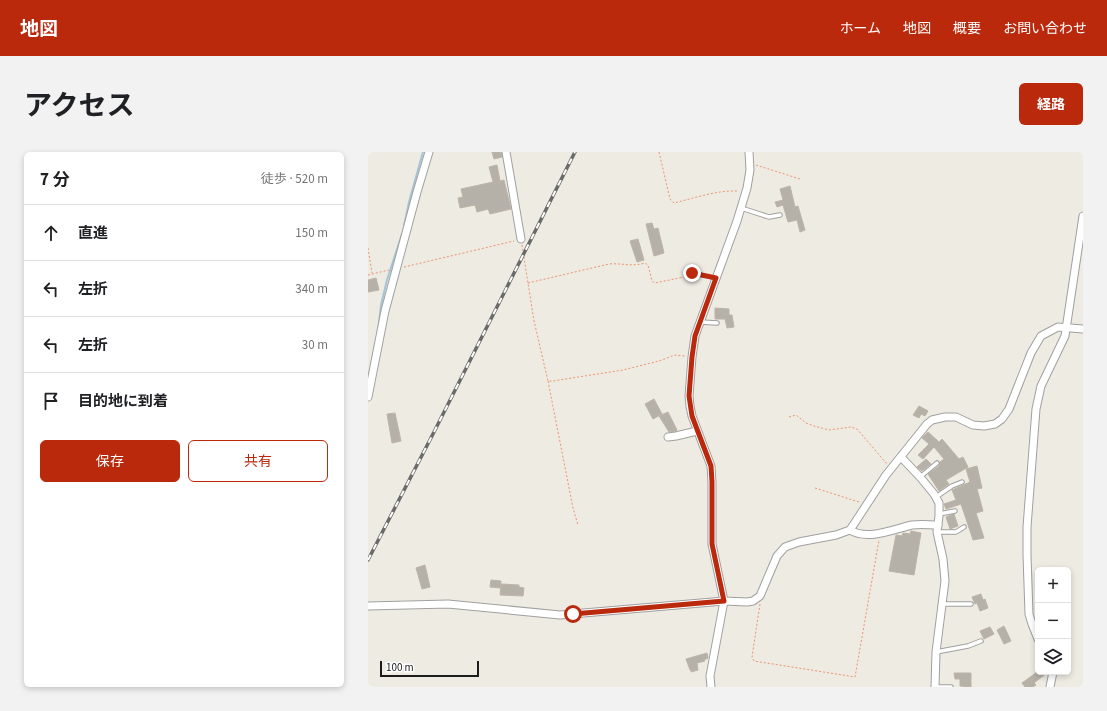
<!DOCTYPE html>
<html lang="ja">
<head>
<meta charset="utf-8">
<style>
  :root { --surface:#fff; --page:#f2f2f2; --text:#202124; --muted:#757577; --line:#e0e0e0; --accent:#bb290d }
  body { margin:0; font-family:"Source Sans 3","Noto Sans JP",sans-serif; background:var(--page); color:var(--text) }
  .controls { position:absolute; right:12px; bottom:12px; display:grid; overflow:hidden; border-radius:6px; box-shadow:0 2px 6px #0003 }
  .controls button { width:36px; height:36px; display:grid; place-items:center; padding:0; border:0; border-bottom:1px solid var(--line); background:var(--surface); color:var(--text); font:20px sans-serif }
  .scale { position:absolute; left:12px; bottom:10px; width:99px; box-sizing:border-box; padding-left:4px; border:2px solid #1c1c1c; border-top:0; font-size:11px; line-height:14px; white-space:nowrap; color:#1c1c1c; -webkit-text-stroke:3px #fff; paint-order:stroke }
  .stop { position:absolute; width:12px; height:12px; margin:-9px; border:3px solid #bb290d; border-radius:50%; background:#fff }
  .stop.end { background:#bb290d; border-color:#fff; box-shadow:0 1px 4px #0008 }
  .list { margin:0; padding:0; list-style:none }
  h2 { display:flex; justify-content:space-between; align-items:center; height:52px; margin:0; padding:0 16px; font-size:17px }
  h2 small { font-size:13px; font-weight:400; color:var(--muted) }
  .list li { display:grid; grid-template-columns:26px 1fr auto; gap:12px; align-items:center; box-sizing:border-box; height:56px; padding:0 16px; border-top:1px solid var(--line) }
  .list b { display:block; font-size:15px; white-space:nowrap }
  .list em { font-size:13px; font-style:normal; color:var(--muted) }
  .actions { display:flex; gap:8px; padding:12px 16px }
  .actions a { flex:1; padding:9px 0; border:1px solid var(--accent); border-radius:6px; text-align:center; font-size:14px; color:var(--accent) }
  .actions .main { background:var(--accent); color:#fff }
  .icon { flex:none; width:22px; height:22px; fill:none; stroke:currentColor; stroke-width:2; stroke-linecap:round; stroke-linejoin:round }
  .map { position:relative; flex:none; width:715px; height:535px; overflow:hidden; border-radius:6px }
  header { display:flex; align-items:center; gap:24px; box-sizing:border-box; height:56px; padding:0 20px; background:var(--accent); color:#fff }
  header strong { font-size:19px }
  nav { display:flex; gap:22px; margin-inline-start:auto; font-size:14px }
  .intro { display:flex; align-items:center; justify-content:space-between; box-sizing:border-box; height:96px; padding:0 24px }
  h1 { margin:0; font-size:28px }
  .button { padding:10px 18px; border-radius:6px; background:var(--accent); color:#fff; font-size:14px; font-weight:700 }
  main { display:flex; gap:24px; padding:0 24px }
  aside { flex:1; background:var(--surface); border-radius:6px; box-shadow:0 2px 6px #0003 }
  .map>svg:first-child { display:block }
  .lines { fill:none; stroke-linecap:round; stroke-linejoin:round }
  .stream { stroke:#a5c4d8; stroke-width:2 }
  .building { fill:#b6b1a8; stroke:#bdb4a6 }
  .lane-casing { stroke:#a0a0a0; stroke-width:5.5 }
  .street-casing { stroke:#a0a0a0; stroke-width:9 }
  .path { stroke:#f09270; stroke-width:1; stroke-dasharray:2 2; stroke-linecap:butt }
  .lane { stroke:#fff; stroke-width:3.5 }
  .street { stroke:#fff; stroke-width:7 }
  .rail-casing { stroke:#6a6a6a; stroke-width:3.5 }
  .rail { stroke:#fff; stroke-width:2; stroke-dasharray:6; stroke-linecap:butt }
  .route { stroke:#bb290d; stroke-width:5 }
</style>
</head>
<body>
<header>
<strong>地図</strong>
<nav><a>ホーム</a><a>地図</a><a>概要</a><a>お問い合わせ</a></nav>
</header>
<div class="intro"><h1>アクセス</h1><a class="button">経路</a></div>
<main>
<aside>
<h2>7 分<small>徒歩 · 520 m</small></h2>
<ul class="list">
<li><svg class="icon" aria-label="ahead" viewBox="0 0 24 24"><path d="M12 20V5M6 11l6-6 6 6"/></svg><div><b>直進</b></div><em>150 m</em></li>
<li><svg class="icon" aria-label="left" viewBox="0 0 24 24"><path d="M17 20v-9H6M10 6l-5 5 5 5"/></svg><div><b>左折</b></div><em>340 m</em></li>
<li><svg class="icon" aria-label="left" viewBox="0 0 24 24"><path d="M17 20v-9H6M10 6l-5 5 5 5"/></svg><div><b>左折</b></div><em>30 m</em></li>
<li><svg class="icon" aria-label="arrive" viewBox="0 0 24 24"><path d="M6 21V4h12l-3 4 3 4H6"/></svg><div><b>目的地に到着</b></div></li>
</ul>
<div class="actions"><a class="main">保存</a><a>共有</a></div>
</aside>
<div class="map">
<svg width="715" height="535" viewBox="0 0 715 535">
  <rect width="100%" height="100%" fill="#edebe2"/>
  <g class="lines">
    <!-- stream -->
    <g class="stream">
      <path d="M36 74 41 50 55 0"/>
      <path d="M10 179 13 153 19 128 34 82"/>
    </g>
  </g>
  <!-- building -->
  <g class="building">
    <path d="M124 0H133L134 5 126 7Z"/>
    <path d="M129 13 132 29 136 28 143 57 122 62 120 57 109 60 107 53 92 56 90 46 95 45 93 37 125 30 121 15Z"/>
    <path d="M422 34 427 55 430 54 437 78 432 80 429 68 420 70 415 53 409 55 407 50 415 48 412 37Z"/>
    <path d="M284 71 286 77 290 76 296 101 286 104 278 72Z"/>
    <path d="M270 87 276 108 269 110 262 89Z"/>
    <path d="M8 126 11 138 0 140V128Z"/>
    <path d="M347 156 361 157V163H364L366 175 359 176 357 167H347Z"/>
    <path d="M286 247 294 262 285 267 277 252Z"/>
    <path d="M551 254 560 259 557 264 553 262 551 266 545 263Z"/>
    <path d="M300 260 309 278 308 279 301 280 291 264Z"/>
    <path d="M27 261 33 289 24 291 19 262Z"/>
    <path d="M560 280 571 290 574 287 591 307 595 305 600 315 578 328 581 332 571 339 560 322 571 314 572 310 576 307 566 295 555 307 550 303 561 292 554 286Z"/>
    <path d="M558 307 563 312 554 319 549 315Z"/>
    <path d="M609 314 614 336 609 337 615 359 608 361 616 386 605 388 593 352 578 357 576 352 588 348 584 338 602 330 598 317Z"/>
    <path d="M586 362 590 374 582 377 578 365Z"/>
    <path d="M543 379 553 381 546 423 521 419 528 383 534 384 535 381 542 382Z"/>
    <path d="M57 413 62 435 54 437 48 416Z"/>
    <path d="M123 428 133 429 132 436 122 435Z"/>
    <path d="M133 432 151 433V435L156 436 155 444 132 443Z"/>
    <path d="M613 442 615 448 617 447 620 456 612 459 609 451 607 452 604 445Z"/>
    <path d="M636 474 643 489 636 492 629 478Z"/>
    <path d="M622 475 626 482 616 487 612 479Z"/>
    <path d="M339 501 340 506 336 508 337 509 329 511 330 518 323 520V518H322L318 507Z"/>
    <path d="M669 520H680L666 531 668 533 665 535H657L654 531Z"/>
    <path d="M586 521H603V535L592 534V527H587Z"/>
  </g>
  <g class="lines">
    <!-- lane casing -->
    <g class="lane-casing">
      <g id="lane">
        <path d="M373 56 401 65 412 63"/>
        <path d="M332 170 349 171"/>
        <path d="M552 325 569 311"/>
        <path d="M568 345 584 334 594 330"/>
        <path d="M571 362 587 359"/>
        <path d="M569 380H588L596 375"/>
        <path d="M575 452H603"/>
        <path d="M568 500 600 494 613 489"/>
        <path d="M567 535H583"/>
      </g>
    </g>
    <!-- street casing -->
    <g class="street-casing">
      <g id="street">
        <path d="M138 0 153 87"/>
        <path d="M0 245 17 159 49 40 61 0"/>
        <path d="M300 285 308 284 329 279"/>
        <path d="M533 305 552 325 566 342 571 351V364L569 380 575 407 577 429 568 500 567 535"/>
        <path d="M482 378C500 389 526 377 544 373 553 372 561 373 570 373"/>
        <path d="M0 454 80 452 192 463 356 449 379 450 385 449 392 444 409 404 417 395 431 390 468 383 482 378 518 323 559 272 564 268 577 265H588L605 273 616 274 627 272 634 267 641 257 663 201 673 184 690 175 715 177"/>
        <path d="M670 487 664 472 661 462 659 403V375L668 257 673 234 697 184 715 64"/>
        <path d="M343 535 342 524 356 449 344 392V330L343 314 324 264 322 254 321 244 324 205 327 184 369 69 379 36 382 18 381 0"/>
        <path d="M682 535 685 520"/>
      </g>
    </g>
    <!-- path -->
    <g class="path">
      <path d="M291 0 302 47 306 51C327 46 349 38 370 39"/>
      <path d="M388 13 432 27"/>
      <path d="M154 93 166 169 180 229H185L255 218 291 209 307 203 317 204"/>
      <path d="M0 96 4 121"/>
      <path d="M36 115 146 89"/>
      <path d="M0 123 21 118"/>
      <path d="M160 131 241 112C255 111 263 115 277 111L280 113 284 129 287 131 316 125 324 121 342 125"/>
      <path d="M180 229 205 356 210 373"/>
      <path d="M421 265 428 263 438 271 446 274 461 278 483 275 489 277 519 312"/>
      <path d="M447 336 491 350"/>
      <path d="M392 452 384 505 386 509 487 525 511 388"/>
    </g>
    <!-- lane -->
    <use href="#lane" class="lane"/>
    <!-- street -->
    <use href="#street" class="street"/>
    <!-- rail casing -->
    <g class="rail-casing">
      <path id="rail" d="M0 408 66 280 207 0"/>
    </g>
    <!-- rail -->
    <use href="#rail" class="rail"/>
  </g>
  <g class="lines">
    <!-- route -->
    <path class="route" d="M205 462 356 449 344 392V330L343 314 324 264 321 244 324 205 327 184 348 126 324 121"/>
  </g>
</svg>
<div class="controls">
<button>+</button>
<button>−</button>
<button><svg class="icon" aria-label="layers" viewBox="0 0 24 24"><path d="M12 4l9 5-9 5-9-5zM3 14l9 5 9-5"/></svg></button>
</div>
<div class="scale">100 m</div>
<div class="stop" style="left:205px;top:462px"></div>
<div class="stop end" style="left:324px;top:121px"></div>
</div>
</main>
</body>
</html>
